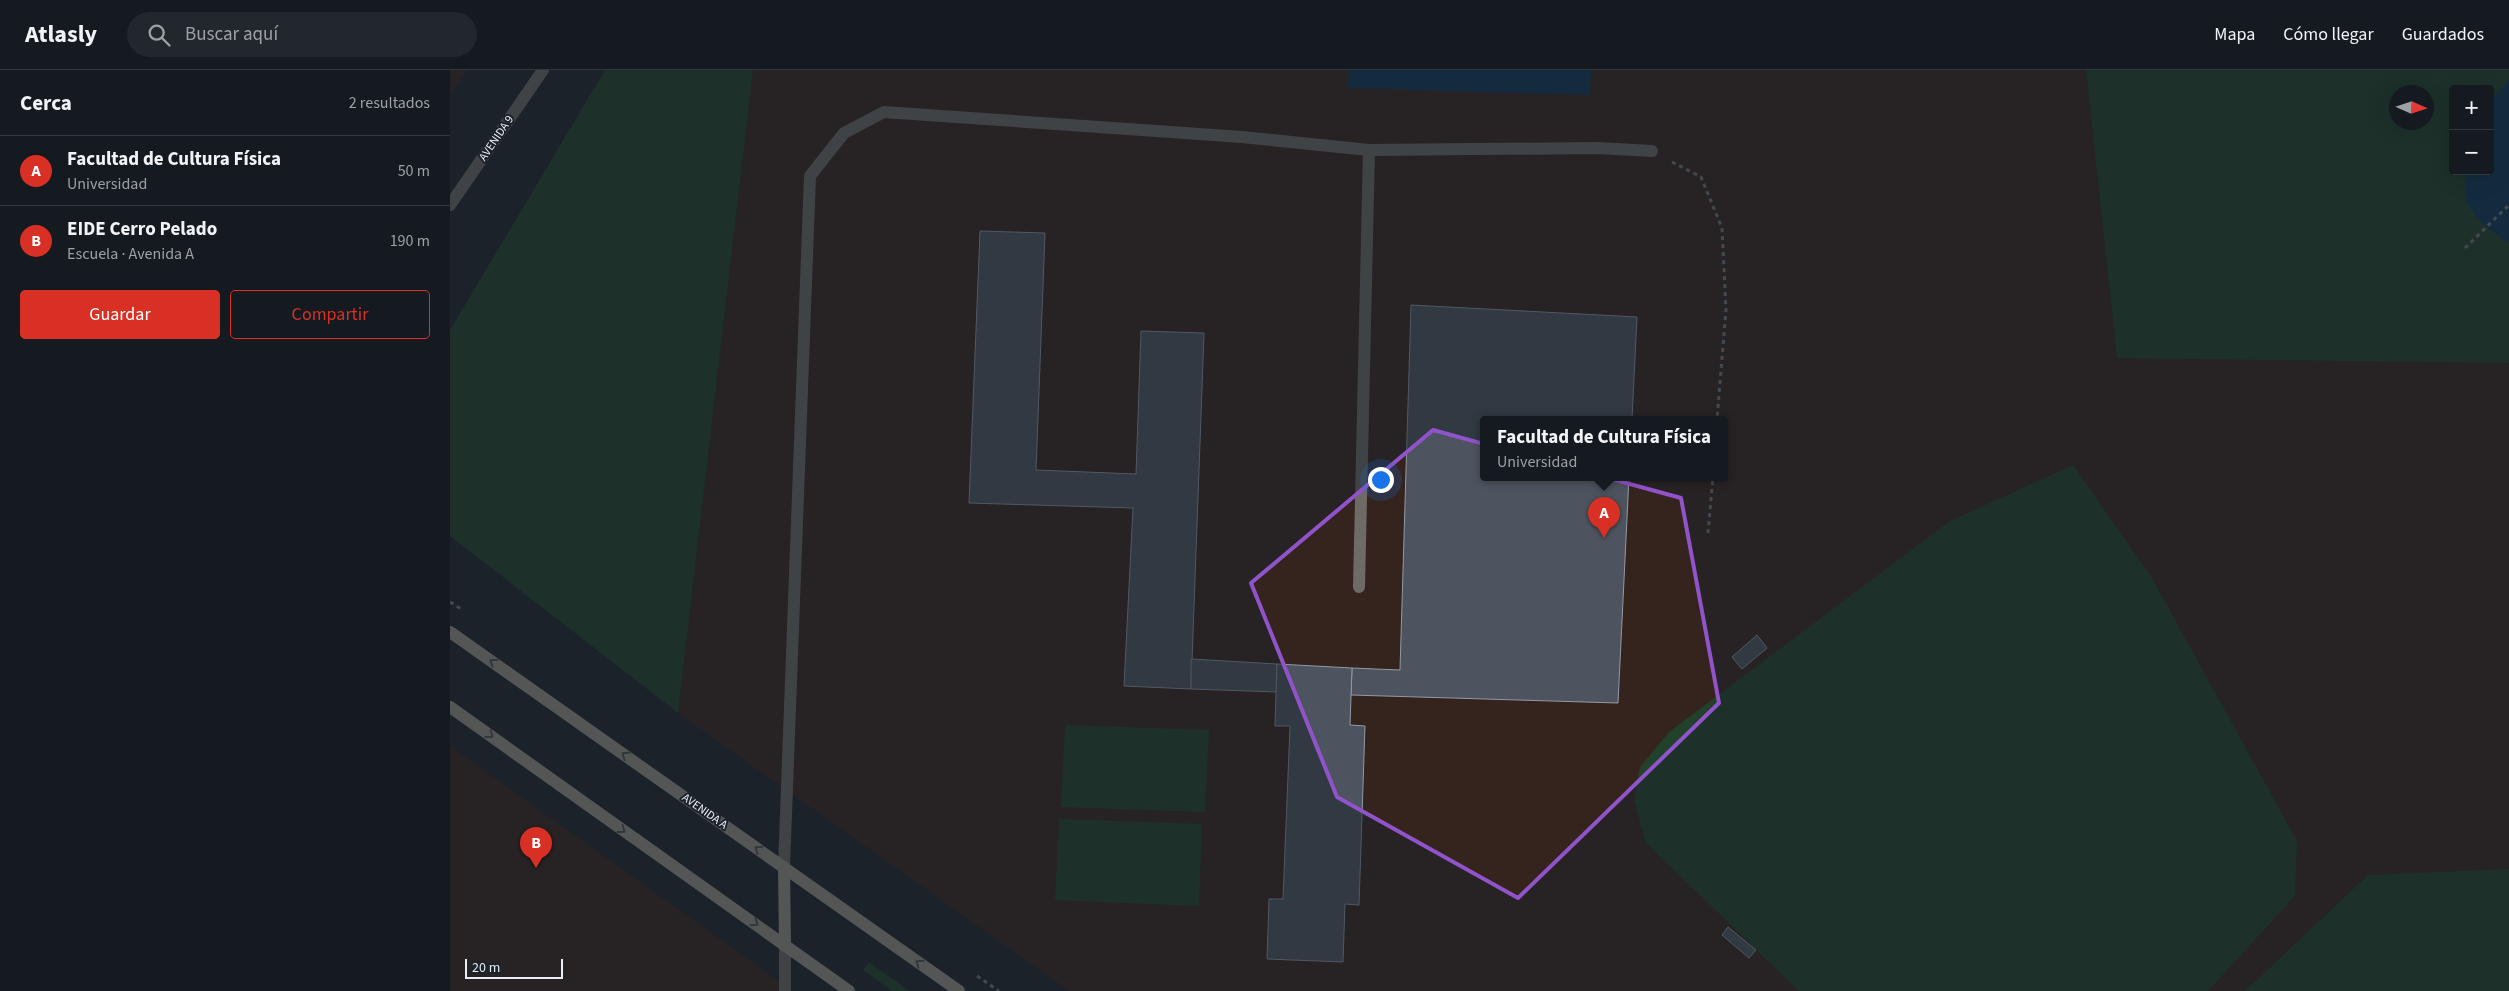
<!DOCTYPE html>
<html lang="es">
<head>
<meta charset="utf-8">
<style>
  :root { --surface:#141a20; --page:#21272d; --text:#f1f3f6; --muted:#9da1a5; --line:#33383e; --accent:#d93025 }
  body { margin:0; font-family:"Source Sans 3",sans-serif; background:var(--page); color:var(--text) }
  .controls { position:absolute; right:15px; top:15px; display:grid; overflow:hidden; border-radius:5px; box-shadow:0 5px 20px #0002 }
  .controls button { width:45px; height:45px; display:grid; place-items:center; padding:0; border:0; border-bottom:1px solid var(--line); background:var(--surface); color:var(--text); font:25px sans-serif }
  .compass { position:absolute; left:1939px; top:15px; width:45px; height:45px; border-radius:50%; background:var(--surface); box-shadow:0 5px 20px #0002; rotate:93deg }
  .scale { position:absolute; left:15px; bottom:12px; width:98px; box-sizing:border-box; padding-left:5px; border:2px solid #e9eef4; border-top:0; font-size:14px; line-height:18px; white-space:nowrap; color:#e9eef4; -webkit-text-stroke:4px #1b222a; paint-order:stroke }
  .you { position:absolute; left:930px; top:409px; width:18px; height:18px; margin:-12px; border:4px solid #fff; border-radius:50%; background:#1a73e8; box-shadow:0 0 0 8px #1a73e833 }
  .badge { display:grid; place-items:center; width:32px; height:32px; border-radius:50%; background:var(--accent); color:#fff; font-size:16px; font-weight:700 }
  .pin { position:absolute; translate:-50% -41px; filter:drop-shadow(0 1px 2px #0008) }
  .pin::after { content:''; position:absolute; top:26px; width:18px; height:15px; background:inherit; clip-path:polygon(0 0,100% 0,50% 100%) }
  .popup { position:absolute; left:1030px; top:346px; width:248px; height:65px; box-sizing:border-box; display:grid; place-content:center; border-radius:5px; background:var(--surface); filter:drop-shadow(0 1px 4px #0005); font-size:16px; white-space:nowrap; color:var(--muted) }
  .popup b { font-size:19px; color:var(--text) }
  .popup::after { content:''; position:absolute; left:50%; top:100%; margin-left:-10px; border:10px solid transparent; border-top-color:var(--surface) }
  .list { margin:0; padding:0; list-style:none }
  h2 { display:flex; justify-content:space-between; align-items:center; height:65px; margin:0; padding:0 20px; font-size:21px }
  h2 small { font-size:16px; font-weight:400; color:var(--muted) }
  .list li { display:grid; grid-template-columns:32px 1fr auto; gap:15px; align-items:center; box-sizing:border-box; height:70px; padding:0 20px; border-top:1px solid var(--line) }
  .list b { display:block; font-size:19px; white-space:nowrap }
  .list p { margin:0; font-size:16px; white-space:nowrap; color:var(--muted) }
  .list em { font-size:16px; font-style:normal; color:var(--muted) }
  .actions { display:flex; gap:10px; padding:15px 20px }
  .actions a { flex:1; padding:11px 0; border:1px solid var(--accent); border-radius:5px; text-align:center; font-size:18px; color:var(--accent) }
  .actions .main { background:var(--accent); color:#fff }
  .icon { flex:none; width:28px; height:28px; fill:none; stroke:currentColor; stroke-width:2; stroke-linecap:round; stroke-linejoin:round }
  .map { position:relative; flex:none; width:2059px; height:921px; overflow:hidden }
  header { display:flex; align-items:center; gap:30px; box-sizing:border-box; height:70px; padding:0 25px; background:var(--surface); border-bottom:1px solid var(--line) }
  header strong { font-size:24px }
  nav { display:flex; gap:28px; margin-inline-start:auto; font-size:18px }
  .search { width:350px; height:45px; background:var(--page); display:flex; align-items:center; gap:12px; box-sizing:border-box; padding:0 18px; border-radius:28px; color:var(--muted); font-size:19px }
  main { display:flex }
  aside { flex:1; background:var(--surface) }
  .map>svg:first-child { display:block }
  .education { fill:#35231d; fill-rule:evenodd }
  .green { fill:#21412a; fill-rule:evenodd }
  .water { fill:#0c375a }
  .building { fill:#4d545f; stroke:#929aa6 }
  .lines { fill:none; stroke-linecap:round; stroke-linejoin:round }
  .path { stroke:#737980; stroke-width:3; stroke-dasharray:4 4; stroke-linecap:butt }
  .service { stroke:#6e6b66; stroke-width:12 }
  .minor { stroke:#6e6b66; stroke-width:12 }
  .secondary { stroke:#9a968d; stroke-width:12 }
  .oneway { stroke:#4e5052 }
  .marked { fill:none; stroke:#9153ca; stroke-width:4; stroke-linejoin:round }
  .labels { text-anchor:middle; stroke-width:4; stroke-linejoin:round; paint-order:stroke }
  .street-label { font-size:12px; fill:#e9eef4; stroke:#1b222a }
</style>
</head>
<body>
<header>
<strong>Atlasly</strong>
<div class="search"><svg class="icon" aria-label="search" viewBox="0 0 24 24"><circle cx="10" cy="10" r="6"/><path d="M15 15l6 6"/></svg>Buscar aquí</div>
<nav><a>Mapa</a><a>Cómo llegar</a><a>Guardados</a></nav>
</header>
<main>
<aside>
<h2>Cerca<small>2 resultados</small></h2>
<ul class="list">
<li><span class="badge">A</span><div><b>Facultad de Cultura Física</b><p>Universidad</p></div><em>50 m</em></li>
<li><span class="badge">B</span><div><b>EIDE Cerro Pelado</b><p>Escuela · Avenida A</p></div><em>190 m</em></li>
</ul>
<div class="actions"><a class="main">Guardar</a><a>Compartir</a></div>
</aside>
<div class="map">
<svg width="2059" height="921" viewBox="0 0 2059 921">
  <rect width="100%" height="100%" fill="#1b222a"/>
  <!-- education -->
  <g class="education">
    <path d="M0 0H18L0 25Z"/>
    <path d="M303 0H1636L1667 288 2059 293V799L1918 805 1795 921H619L228 643ZM1034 349H1274V407H1034Z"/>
    <path d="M0 676 343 921H0Z"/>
  </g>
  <!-- green -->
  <g class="green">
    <path d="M155 0H303L228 643 0 466V260Z"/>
    <path d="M1636 0H2059V293L1667 288ZM2003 19H2040V101H2003ZM1946 22H1976V52H1946Z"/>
    <path d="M1623 395 1702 508 1847 771 1845 826 1758 921H1349L1196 773 1184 729 1190 697 1219 662 1500 451Z"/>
    <path d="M615 655 759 660 755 742 611 737Z"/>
    <path d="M609 749 752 754 749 836 605 830Z"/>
    <path d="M2059 799V921H1795L1918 805Z"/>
    <path d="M419 892 460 921H442L413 900Z"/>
  </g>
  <!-- water -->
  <g class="water">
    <path d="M899 0H1141L1140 25 898 18Z"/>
    <path d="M2059 10V172C2048 168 2023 147 2019 136 2014 126 2016 112 2016 101H2040V31Z"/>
  </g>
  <!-- building -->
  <g class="building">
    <path d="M530 161 595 163 586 400 686 404 691 261 754 263 741 619 674 616 683 438 519 433Z"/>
    <path d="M961 235 1187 247 1182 349H1034V407H1179L1168 633 901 625 902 598 950 600Z"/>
    <path d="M1307 565 1317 578 1292 599 1282 587Z"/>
    <path d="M741 589 827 594V622L741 619Z"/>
    <path d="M827 594 902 598 900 655 915 656 909 835 895 834 893 892 817 889 819 829H833L840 656H825Z"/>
    <path d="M1278 857 1306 880 1299 888 1272 865Z"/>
  </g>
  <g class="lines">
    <!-- path -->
    <g class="path">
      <path d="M1222 92 1251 107 1272 158 1276 240 1267 349"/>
      <path d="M2015 178 2059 135"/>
      <path d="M1258 463 1263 407"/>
      <path d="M0 532 13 540"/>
      <path d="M527 906 549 921"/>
    </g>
    <!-- service -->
    <g class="service">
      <path d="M909 517 919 80"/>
      <path d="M334 797 360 106 394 63 434 42 792 67 919 80 1147 78 1202 81"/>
      <path d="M335 921V875"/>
    </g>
    <!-- minor -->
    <path class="minor" d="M0 135 93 0"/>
    <!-- secondary -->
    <g class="secondary">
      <path d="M0 562 509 921"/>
      <path d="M0 637 399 921"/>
      <path d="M334 797 335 875"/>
    </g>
  </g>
  <!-- one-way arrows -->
  <defs><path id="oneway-chevron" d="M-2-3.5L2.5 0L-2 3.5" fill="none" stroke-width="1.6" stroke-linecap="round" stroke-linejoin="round" transform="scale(1.25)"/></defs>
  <g class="oneway">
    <use href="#oneway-chevron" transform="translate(43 592) rotate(-145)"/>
    <use href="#oneway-chevron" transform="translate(40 665) rotate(36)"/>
    <use href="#oneway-chevron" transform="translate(175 685) rotate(-145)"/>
    <use href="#oneway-chevron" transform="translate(172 760) rotate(36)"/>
    <use href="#oneway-chevron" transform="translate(308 779) rotate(-145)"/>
    <use href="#oneway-chevron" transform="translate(305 853) rotate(35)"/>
    <use href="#oneway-chevron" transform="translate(469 893) rotate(-145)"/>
  </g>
  <!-- marked area -->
  <path d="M0 0H2059V921H0ZM983 360 1231 428 1269 633 1068 828 887 727 801 513Z" fill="#1b222a" fill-opacity=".55" fill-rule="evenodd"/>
  <path class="marked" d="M983 360 1231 428 1269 633 1068 828 887 727 801 513Z"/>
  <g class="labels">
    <!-- street labels -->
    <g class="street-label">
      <text transform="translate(46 68) rotate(-56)" y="4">AVENIDA 9</text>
      <text transform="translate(255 741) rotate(35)" y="4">AVENIDA A</text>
    </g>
  </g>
</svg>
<div class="controls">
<button>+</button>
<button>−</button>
</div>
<svg class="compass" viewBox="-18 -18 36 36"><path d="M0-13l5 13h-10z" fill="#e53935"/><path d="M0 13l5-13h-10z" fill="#9da1a5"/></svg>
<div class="scale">20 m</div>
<div class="you"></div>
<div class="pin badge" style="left:1154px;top:468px">A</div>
<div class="popup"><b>Facultad de Cultura Física</b>Universidad</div>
<div class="pin badge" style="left:86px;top:798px">B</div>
</div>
</main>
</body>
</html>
